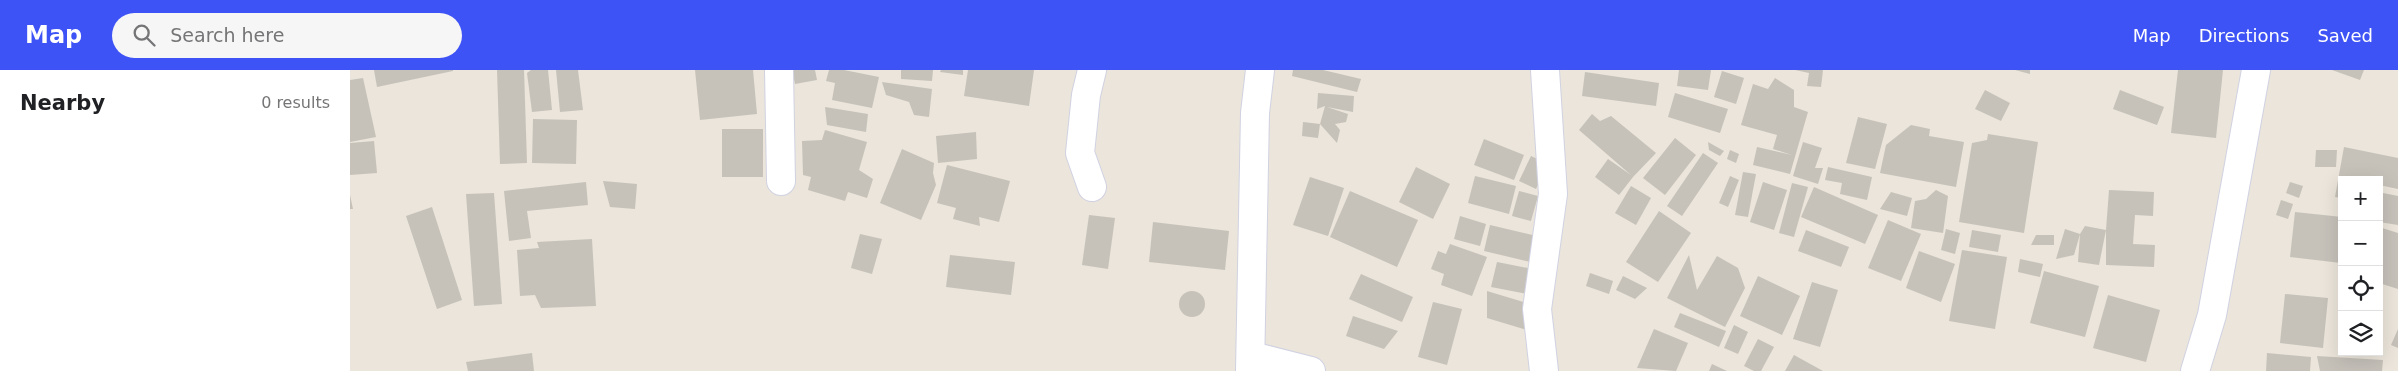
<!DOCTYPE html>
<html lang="en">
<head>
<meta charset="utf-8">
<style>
  :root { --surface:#fff; --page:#f6f6f6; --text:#202124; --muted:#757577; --line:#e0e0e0; --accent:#3e53f5 }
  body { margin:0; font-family:"DejaVu Sans",sans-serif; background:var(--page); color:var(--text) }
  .controls { position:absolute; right:15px; bottom:15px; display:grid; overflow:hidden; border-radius:0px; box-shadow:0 5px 20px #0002 }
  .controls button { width:45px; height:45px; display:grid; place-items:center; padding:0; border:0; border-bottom:1px solid var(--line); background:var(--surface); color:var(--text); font:25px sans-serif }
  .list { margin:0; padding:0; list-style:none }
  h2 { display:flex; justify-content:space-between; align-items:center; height:65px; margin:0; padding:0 20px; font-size:21px }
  h2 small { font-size:16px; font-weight:400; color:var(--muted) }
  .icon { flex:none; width:28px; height:28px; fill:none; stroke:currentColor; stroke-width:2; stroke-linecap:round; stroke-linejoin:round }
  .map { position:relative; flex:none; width:2048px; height:301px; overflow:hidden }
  header { display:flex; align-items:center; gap:30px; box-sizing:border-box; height:70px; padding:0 25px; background:var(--accent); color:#fff }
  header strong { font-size:24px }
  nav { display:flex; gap:28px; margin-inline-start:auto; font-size:18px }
  .search { width:350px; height:45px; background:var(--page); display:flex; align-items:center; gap:12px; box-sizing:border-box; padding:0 18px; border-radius:28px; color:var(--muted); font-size:19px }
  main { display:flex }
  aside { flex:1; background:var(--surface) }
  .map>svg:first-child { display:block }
  .building { fill:#c6c2ba }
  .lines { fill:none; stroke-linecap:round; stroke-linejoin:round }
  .minor-casing { stroke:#d0d2e2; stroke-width:30 }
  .minor { stroke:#fff; stroke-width:28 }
</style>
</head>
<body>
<header>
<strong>Map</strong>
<div class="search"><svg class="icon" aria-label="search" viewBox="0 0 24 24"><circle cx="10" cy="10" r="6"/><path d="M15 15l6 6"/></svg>Search here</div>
<nav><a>Map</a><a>Directions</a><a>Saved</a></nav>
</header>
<main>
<aside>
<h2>Nearby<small>0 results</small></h2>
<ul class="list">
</ul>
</aside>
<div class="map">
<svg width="2048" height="301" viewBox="0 0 2048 301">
  <rect width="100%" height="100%" fill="#ebe5db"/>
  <!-- building -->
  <g class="building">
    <path d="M24 0H103V1L27 17Z"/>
    <path d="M147 0H174L177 93 150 94Z"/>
    <path d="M181 0H198L202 40 182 42 177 3Z"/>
    <path d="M206 0H228L233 40 210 42Z"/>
    <path d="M345 0H403L407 44 350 50Z"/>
    <path d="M442 0H465L467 10 445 14Z"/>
    <path d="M479 0H494L529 7 522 38 482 30 485 13 476 11Z"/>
    <path d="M551 0H583L582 11 551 9Z"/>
    <path d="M591 0H613V5L590 2Z"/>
    <path d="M618 0H684L679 36 614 26Z"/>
    <path d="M943 0H973L1011 9 1007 22 942 6Z"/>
    <path d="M1329 0H1361L1358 20 1327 16Z"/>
    <path d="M1445 0H1473L1471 17 1457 16 1459 3Z"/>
    <path d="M1665 0H1680V4Z"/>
    <path d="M1828 0H1873L1866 68 1821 63Z"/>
    <path d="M1982 0H2014L2010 10Z"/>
    <path d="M1372 1 1394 8 1386 34 1364 27Z"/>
    <path d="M1235 2 1309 13 1306 36 1232 26Z"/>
    <path d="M13 8 26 67 0 72V10Z"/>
    <path d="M1425 8 1444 20V37L1458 42 1440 104 1403 95 1407 77 1442 85 1423 79 1427 65 1391 55 1403 14 1418 19Z"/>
    <path d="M532 12 582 19 579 47 564 45 559 32 536 25Z"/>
    <path d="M1635 20 1660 33 1651 51 1625 39Z"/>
    <path d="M1770 20 1814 37 1807 55 1763 39Z"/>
    <path d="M968 23 1004 26 1003 42 977 37 998 44 996 52 985 54 990 60 987 73 970 54 975 36 967 39Z"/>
    <path d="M1325 23 1378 39 1370 63 1318 47Z"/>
    <path d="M475 37 518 44 516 62 477 55Z"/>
    <path d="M1242 44 1250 51 1261 46 1306 83 1283 107 1269 125 1245 107 1258 89 1281 105 1229 60Z"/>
    <path d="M1508 47 1537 54 1525 99 1496 93Z"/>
    <path d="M183 49 227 50 226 94 182 93Z"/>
    <path d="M953 52 970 54 968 68 952 66Z"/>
    <path d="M1561 55 1580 59 1579 66 1614 72 1606 117 1530 103 1536 75Z"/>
    <rect x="372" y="59" width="41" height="48"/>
    <path d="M475 60 517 72 509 100 523 109 517 128 498 122 495 131 458 120 461 107 453 105 452 71 472 70Z"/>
    <path d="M626 62 627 89 588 93 586 66Z"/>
    <path d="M1638 64 1688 72 1674 163 1609 152 1622 73 1637 70Z"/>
    <path d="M1325 68 1346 85 1315 125 1293 108Z"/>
    <path d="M1134 69 1174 85 1164 110 1124 95Z"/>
    <path d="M24 71 27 103 0 105V73Z"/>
    <path d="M1358 72 1374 81 1370 86 1359 80Z"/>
    <path d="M1453 72 1472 78 1465 98H1473L1468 114 1443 106Z"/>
    <path d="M1994 77 2048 88V119L2029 115V110H1992V128L1985 127Z"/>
    <path d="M552 79 584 93 583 103 586 115 571 150 530 133Z"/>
    <path d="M1380 80 1389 84 1386 93 1377 89Z"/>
    <path d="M1966 80H1987L1986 97H1965Z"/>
    <path d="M1353 83 1368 93 1332 146 1317 136Z"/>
    <path d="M1181 86 1198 94 1186 119 1169 111Z"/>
    <path d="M597 95 660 111 649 152 629 147 630 156 603 149 606 138 587 133Z"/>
    <path d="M1066 97 1100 114 1083 149 1049 132Z"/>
    <path d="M1478 97 1522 107 1517 130 1490 124 1492 113 1475 110Z"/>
    <path d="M1393 102 1406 104 1398 147 1385 145Z"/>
    <path d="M1125 106 1166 116 1159 144 1118 133Z"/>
    <path d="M1380 106 1389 110 1378 137 1369 133Z"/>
    <path d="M960 107 994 118 978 166 943 155Z"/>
    <path d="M253 111 287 114 285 139 260 137Z"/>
    <path d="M236 112 238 135 177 141 181 168 159 171 154 121Z"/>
    <path d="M1413 112 1437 120 1424 160 1400 152Z"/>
    <path d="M1940 112 1953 116 1949 128 1936 123Z"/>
    <path d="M1442 113 1458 117 1444 167 1429 163Z"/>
    <path d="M1281 116 1301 128 1286 155 1265 143Z"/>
    <path d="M1464 117 1528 145 1515 174 1451 147Z"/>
    <path d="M1586 120 1598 126 1593 163 1561 158 1565 131 1576 129Z"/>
    <path d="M1759 120 1804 122 1803 146 1785 145 1783 174 1805 175 1804 197 1756 195V160Z"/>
    <path d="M1000 121 1068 150 1047 197 980 167Z"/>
    <path d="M1169 121 1188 126 1181 151 1162 146Z"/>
    <path d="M1541 122 1562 128 1557 146 1530 139Z"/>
    <path d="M144 123 152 234 124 236 116 124Z"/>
    <path d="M2033 123 2048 126V155L2029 152Z"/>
    <path d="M0 125 3 139H0Z"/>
    <path d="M1931 130 1943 134 1938 149 1926 145Z"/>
    <path d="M82 137 112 230 87 239 56 146Z"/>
    <path d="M1309 141 1341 163 1308 212 1276 192Z"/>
    <path d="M1945 142 1992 147 1991 193 1940 187Z"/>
    <path d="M739 145 765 148 758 199 732 195Z"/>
    <path d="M1110 146 1136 154 1130 176 1104 169Z"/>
    <path d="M1538 150 1571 164 1551 211 1518 198Z"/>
    <path d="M803 152 879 161 875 200 799 192Z"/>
    <path d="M1140 155 1191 167 1185 193 1134 181Z"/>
    <path d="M1735 156 1756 160 1749 195 1728 192 1730 164 1724 185 1706 189 1715 159 1730 164Z"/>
    <path d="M2029 157 2048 163V219L2029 213Z"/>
    <path d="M1596 159 1610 163 1605 184 1591 180Z"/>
    <path d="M1456 160 1499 177 1491 197 1448 181Z"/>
    <path d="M1622 160 1651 165 1648 182 1619 177Z"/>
    <path d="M510 164 532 169 522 204 501 198Z"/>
    <path d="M1686 165H1704V175H1681Z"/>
    <path d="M242 169 246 236 191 238 185 225 170 226 167 180 189 178 187 172Z"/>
    <path d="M1100 174 1137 187 1122 226 1091 215 1094 204 1081 199 1088 181 1096 184Z"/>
    <path d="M1612 180 1657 187 1645 259 1599 251Z"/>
    <path d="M1569 181 1605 194 1591 232 1556 218Z"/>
    <path d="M600 185 665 192 661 225 596 217Z"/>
    <path d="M1339 185 1347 220 1367 186 1388 198 1395 218 1375 257 1317 228Z"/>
    <path d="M1670 189 1693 194 1690 207 1668 202Z"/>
    <path d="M1147 192 1188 200 1183 225 1141 217Z"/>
    <path d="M1694 201 1749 216 1735 267 1680 253Z"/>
    <path d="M1240 203 1263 211 1259 224 1236 216Z"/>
    <path d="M1011 204 1063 227 1052 252 999 229Z"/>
    <path d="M1273 206 1297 218 1285 229 1266 220Z"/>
    <path d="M1408 206 1450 226 1432 265 1390 246Z"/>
    <path d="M1462 212 1488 220 1470 277 1443 269Z"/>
    <circle cx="842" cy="234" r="13"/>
    <path d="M1137 221 1183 235 1177 260 1137 248Z"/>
    <path d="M1935 224 1978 228 1973 278 1930 273Z"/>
    <path d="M1758 225 1810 240 1796 292 1743 278Z"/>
    <path d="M1083 232 1112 239 1097 295 1068 287Z"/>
    <path d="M1330 243 1376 261 1369 277 1324 257Z"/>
    <path d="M1003 246 1048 261 1034 279 996 266Z"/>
    <path d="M1384 255 1398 262 1388 284 1374 278Z"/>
    <path d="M1304 259 1338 273 1326 301 1287 298Z"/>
    <path d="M2048 259V278L2041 275Z"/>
    <path d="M1408 269 1424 277 1411 301H1404L1394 296Z"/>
    <path d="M182 283 184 301H118L116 292Z"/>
    <path d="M1917 283 1961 287 1960 301H1916Z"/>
    <path d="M1444 285 1473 301H1435Z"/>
    <path d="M1967 286 2033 290 2032 301H1970Z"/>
    <path d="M1362 294 1377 301H1359Z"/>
  </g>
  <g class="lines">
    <!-- minor casing -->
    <g class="minor-casing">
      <g id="minor">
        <path d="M429 0 431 111"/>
        <path d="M742 0 736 25 730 83 742 117"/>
        <path d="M902 286 961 301"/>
        <path d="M900 301 905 43 910 0"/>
        <path d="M1194 301 1187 239 1203 124 1195 0"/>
        <path d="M1845 301 1862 245 1906 0"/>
      </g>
    </g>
    <!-- minor -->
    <use href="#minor" class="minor"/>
  </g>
</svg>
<div class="controls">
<button>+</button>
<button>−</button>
<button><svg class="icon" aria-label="locate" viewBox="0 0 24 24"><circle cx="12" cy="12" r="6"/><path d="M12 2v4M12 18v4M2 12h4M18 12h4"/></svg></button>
<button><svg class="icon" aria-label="layers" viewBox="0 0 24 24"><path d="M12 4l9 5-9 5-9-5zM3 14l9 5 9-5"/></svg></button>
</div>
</div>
</main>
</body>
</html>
